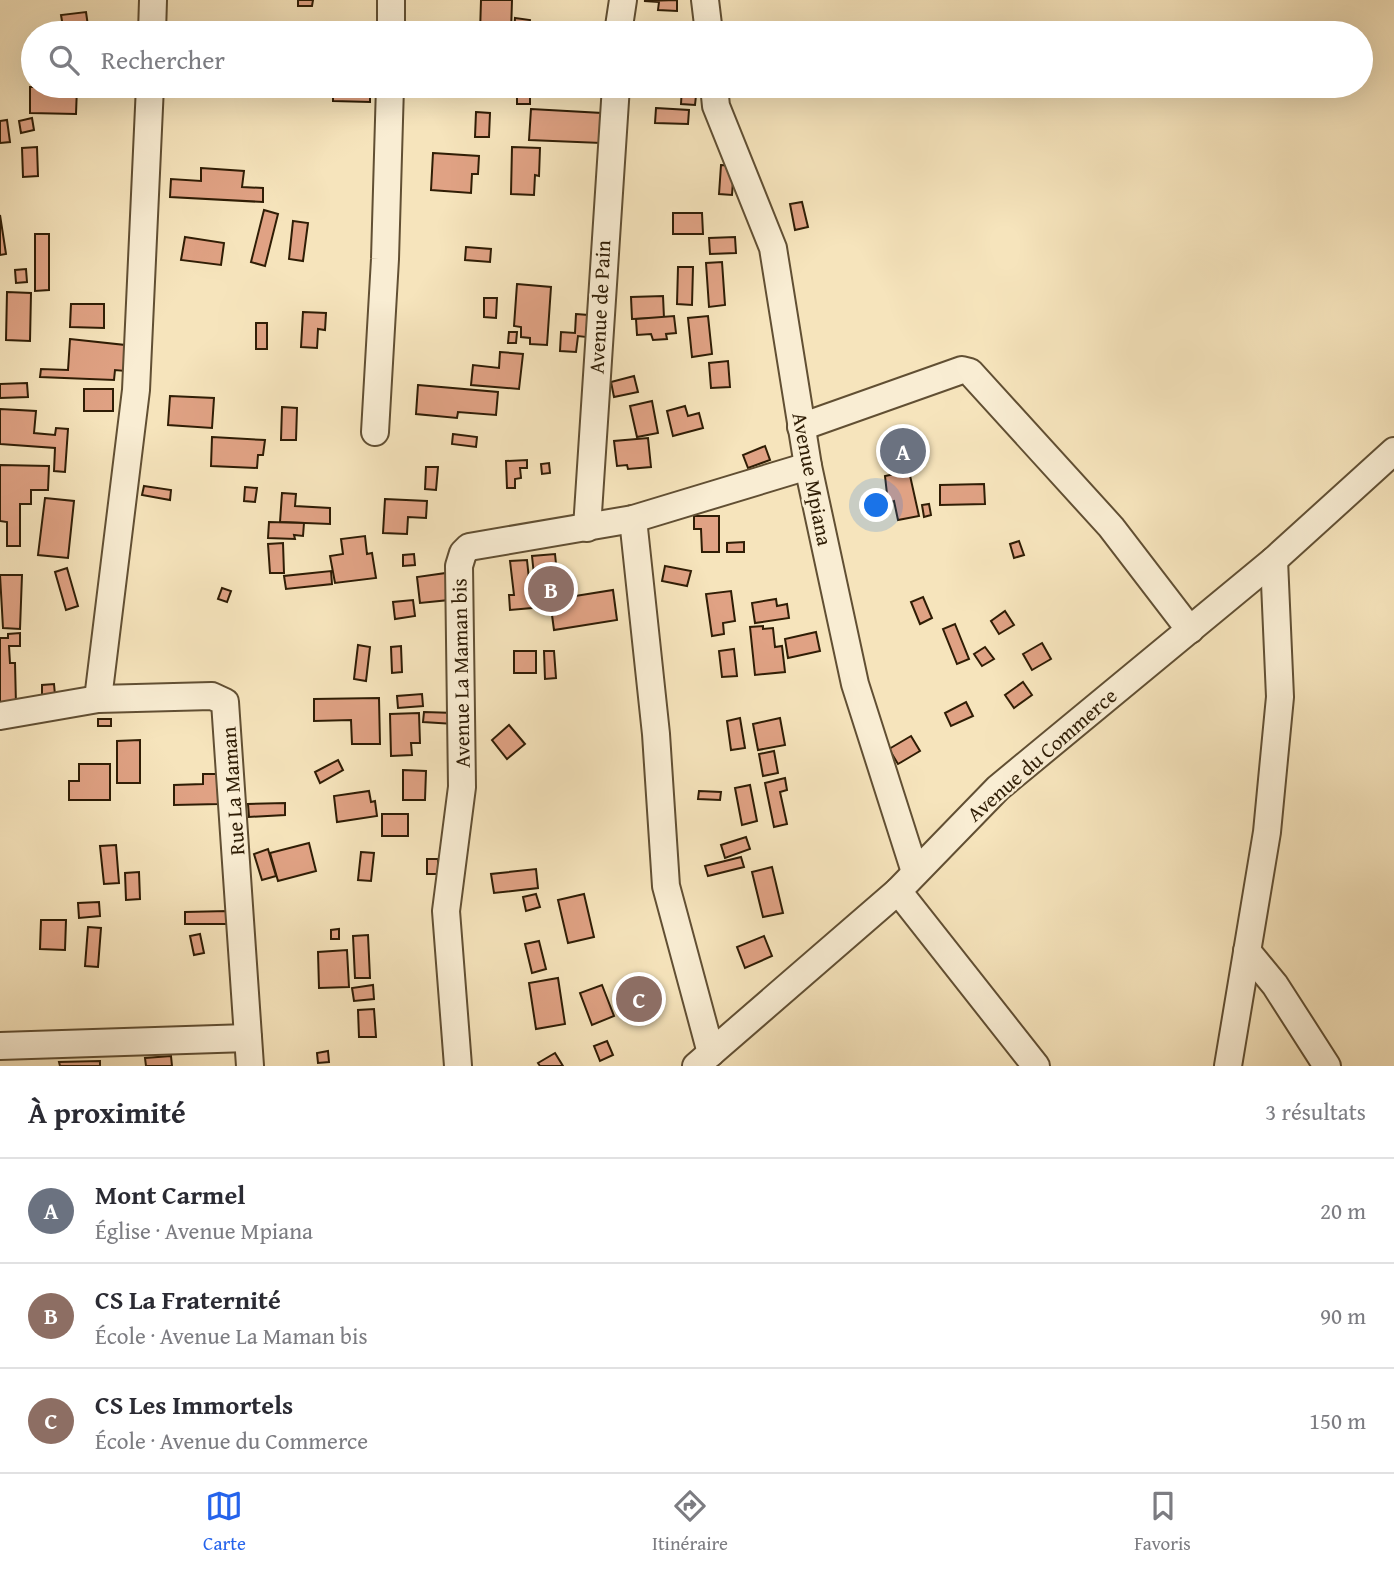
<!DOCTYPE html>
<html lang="fr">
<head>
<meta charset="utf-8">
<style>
  :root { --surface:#fff; --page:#f2f2f3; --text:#2b2b33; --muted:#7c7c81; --line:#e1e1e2; --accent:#2563eb }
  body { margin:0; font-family:"Gentium Book Plus",serif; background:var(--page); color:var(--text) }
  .you { position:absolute; left:877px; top:506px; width:24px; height:24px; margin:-18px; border:5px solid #fff; border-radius:50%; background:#1a73e8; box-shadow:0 0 0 10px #1a73e833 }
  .badge { display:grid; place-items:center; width:46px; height:46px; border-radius:50%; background:var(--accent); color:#fff; font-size:23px; font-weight:700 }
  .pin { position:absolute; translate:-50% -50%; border:4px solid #fff; box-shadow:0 2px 7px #0006 }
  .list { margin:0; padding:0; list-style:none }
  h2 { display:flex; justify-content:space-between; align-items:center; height:91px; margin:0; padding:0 28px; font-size:30px }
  h2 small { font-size:23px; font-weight:400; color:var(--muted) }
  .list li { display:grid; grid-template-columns:46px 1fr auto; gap:21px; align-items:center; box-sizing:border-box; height:105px; padding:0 28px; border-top:2px solid var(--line) }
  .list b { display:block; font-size:26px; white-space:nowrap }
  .list p { margin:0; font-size:23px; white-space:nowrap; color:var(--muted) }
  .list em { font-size:23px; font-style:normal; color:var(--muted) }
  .icon { flex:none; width:38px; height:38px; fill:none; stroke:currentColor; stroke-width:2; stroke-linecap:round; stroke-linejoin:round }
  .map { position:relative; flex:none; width:1394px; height:1066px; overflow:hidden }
  .search { position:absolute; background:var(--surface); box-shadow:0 7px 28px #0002; left:21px; right:21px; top:21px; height:77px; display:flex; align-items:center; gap:18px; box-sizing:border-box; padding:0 24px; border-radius:38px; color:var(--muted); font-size:26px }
  .sheet { height:406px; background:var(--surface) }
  nav { display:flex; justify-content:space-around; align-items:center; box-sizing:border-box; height:98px; border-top:2px solid var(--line); background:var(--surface); font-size:19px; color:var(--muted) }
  nav a { display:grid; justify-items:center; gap:4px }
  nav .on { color:var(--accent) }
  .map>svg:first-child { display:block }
  .building { fill:#e0a284; stroke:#2f1d05; stroke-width:2 }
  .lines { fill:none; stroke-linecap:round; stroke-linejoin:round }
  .street-casing { stroke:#614f33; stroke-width:30 }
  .street { stroke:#f9edd3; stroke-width:26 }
  .labels { text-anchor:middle; stroke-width:5; stroke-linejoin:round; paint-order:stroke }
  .street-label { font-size:21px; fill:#2f1d05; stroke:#f9edd3 }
</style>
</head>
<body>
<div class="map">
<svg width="1394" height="1066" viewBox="0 0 1394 1066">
  <rect width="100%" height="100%" fill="#f6e4bc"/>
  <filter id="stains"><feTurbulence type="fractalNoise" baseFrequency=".00286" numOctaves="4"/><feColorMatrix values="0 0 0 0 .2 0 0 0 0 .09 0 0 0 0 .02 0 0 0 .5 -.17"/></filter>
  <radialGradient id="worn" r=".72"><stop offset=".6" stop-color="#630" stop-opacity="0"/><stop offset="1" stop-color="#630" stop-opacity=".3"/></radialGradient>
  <!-- building -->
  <g class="building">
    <path d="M298 0H313L312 6H298Z"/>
    <path d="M481 0H512L511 33H480Z"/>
    <path d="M677 0V11L658 10 659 2 644 1Z"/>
    <path d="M86 12 89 33H64L61 15Z"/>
    <path d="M515 18 530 20 529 33H514Z"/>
    <path d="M333 86H370V102L333 101Z"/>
    <path d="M517 86H537V91H530V104H517Z"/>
    <path d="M682 86H697L695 105 681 104Z"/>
    <path d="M30 87H77L76 114 30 113Z"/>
    <path d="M656 108 689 110 688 124 655 123Z"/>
    <path d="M531 109 602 113 601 143 529 140Z"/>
    <path d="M476 112 490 113 489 137H475Z"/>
    <path d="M32 118 34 130 21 133 19 121Z"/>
    <path d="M7 120 10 142 0 143V121Z"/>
    <path d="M37 147 38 176 23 177 22 148Z"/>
    <path d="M512 147 540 148 539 176 535 175 534 195 511 194Z"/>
    <path d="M433 153 479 156 478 174H472L471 193 431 190Z"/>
    <path d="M721 165 734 166 732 195 719 194Z"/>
    <path d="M201 168 244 171 242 187 263 188V202L170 197 171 179 201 181Z"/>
    <path d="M802 202 808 227 795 230 790 204Z"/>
    <path d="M264 210 278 214 265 266 251 262Z"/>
    <path d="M673 213H702L703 234H673Z"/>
    <path d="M0 215 6 254 0 255Z"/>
    <path d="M293 221 308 223 303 261 289 259Z"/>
    <path d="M35 234H49V290L35 291Z"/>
    <path d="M185 237 224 243 221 265 181 260Z"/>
    <path d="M735 237 736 253 710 254 709 238Z"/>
    <path d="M466 247 491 249 490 262 465 260Z"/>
    <path d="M722 262 725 305 709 307 706 263Z"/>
    <path d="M678 267H693L692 305 677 304Z"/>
    <path d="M26 269 27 282 16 283 15 270Z"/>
    <path d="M517 284 551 287 547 345 530 344V338L521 337V327L514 326Z"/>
    <path d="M7 292 31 293 30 341 6 340Z"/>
    <path d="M663 296 664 318 632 319 631 297Z"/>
    <path d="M484 298H497L496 318 484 317Z"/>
    <path d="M71 304H104V328L70 327Z"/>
    <path d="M303 312 326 313 325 330 318 329 317 348 301 347Z"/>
    <path d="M576 314 588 315 586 337 578 336 576 352 560 351 561 332 575 333Z"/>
    <path d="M674 316 676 333 666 334 667 339 653 340 651 334 637 335 636 319Z"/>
    <path d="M708 316 712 354 692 357 688 318Z"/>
    <rect x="256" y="323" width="11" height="26"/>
    <path d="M509 332H517L516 343H508Z"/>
    <path d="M70 339 125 345V371L115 370 114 380 40 377 41 369 68 370Z"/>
    <path d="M500 352 523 354 519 389 471 385 473 365 499 368Z"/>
    <path d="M728 361 730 387 711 388 709 363Z"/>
    <path d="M634 376 638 392 614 397 611 382Z"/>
    <path d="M27 383 28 397 0 398V384Z"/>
    <path d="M418 385 498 392 496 415 458 412 457 418 416 414Z"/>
    <rect x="84" y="389" width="29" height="22"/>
    <path d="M170 396 214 398 212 428 168 425Z"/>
    <path d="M652 401 658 433 637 437 630 406Z"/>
    <path d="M685 406 688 416 699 413 703 428 673 436 667 411Z"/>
    <path d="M282 407 297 408 296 440H281Z"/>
    <path d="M0 409 36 411 34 433 55 435 56 428 68 429 65 472 54 471 55 448 0 444Z"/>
    <path d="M453 434 477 437 476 447 452 444Z"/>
    <path d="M212 437 265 440 263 455H258L257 468 211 466Z"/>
    <path d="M648 438 651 467 628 469 627 465 617 466 614 441Z"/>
    <path d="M765 446 770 460 748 468 743 455Z"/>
    <path d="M527 460V468H520L521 478 515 479V488H507L506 461Z"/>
    <path d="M549 463 550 473 542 474 541 464Z"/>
    <path d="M0 465 49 466 48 490H31V504H20V546H7V522L0 521Z"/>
    <path d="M426 467H438L436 490 425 489Z"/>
    <path d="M909 471 919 516 898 520 894 501 888 503 885 476Z"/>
    <path d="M984 484 985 504 940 505V485Z"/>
    <path d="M144 486 171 490 170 500 142 495Z"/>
    <path d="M245 487 257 488 255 502 244 501Z"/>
    <path d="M282 493 296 494 295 506 330 508V524L280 522Z"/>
    <path d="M45 498 74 501 68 558 38 555Z"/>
    <path d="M385 499 427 501 426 518 408 517 407 534 383 533Z"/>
    <path d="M929 504 931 515 924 517 922 505Z"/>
    <path d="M694 516H719V552H702L701 529H694Z"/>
    <path d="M269 522 304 523 303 536 294 535 295 539 268 538Z"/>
    <path d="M365 536 367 554 372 553 376 578 335 583 330 556 343 554 341 539Z"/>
    <path d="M1019 541 1024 555 1014 558 1010 544Z"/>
    <path d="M744 542V552H727V543Z"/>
    <path d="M283 543 284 573H270L268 544Z"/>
    <path d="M414 554 415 565 403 566V555Z"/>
    <path d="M555 554 559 593 536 595 532 556Z"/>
    <path d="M527 560 532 608 510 610 509 595H514L510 561Z"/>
    <path d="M665 566 691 571 687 586 662 581Z"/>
    <path d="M67 568 78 606 66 610 55 572Z"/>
    <path d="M331 571 332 584 286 589 284 576Z"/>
    <path d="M446 573 449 600 420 603 417 577Z"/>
    <path d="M0 575H22L20 629 3 628Z"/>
    <path d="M222 588 231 591 227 602 218 599Z"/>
    <path d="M613 590 617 620 554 630 550 600Z"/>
    <path d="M731 591 735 621 723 623 724 634 712 636 706 594Z"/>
    <path d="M923 597 932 618 920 624 911 602Z"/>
    <path d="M776 599 777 606 787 604 789 618 755 623 752 603Z"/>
    <path d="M413 600 415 616 395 619 393 602Z"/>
    <path d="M1005 611 1014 625 999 634 991 621Z"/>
    <path d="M955 624 969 659 957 664 943 629Z"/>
    <path d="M763 626V629L773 628 775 647 782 646 785 672 755 675 750 627Z"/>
    <path d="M816 632 820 651 788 658 785 639Z"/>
    <path d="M20 633V646H9L10 663H15L16 705 0 706V638H8V634Z"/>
    <path d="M1042 643 1051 659 1032 670 1023 654Z"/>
    <path d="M358 645 370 647 366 681 354 679Z"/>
    <path d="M401 646 402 672 392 673 391 647Z"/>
    <path d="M985 647 994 659 982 666 974 654Z"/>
    <path d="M734 649 737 676 722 677 719 651Z"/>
    <rect x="514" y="651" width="22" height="22"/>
    <path d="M544 651H554L556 678 545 679Z"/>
    <path d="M1023 682 1032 695 1014 708 1005 695Z"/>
    <path d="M54 684 55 695 42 696V685Z"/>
    <path d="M422 694 423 706 398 708 397 696Z"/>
    <path d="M379 698 380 744H352L351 720 314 721V699Z"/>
    <path d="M966 702 973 716 951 726 945 713Z"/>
    <path d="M424 712 455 713 454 724 423 722Z"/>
    <path d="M419 713 420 743H411L412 755 391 756 390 714Z"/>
    <path d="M740 718 745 748 731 750 727 721Z"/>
    <path d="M780 718 785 745 758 750 753 724Z"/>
    <rect x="98" y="719" width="13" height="7"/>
    <path d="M509 725 525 744 507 759 492 740Z"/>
    <path d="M911 736 920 751 898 764 889 749Z"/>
    <path d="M140 740V783H117V741Z"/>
    <path d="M774 751 778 773 763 776 759 754Z"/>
    <path d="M338 760 343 770 320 783 315 772Z"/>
    <path d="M79 764H110V800H69V781H79Z"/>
    <path d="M403 770 426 771 425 800H403Z"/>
    <path d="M203 774H219V804L174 805V785L203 784Z"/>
    <path d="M785 778 787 790 780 792 787 824 774 827 765 783Z"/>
    <path d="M750 785 757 821 742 825 735 788Z"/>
    <path d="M369 791 371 802 375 801 377 816 337 822 334 796Z"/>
    <path d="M699 791 721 792 720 800 698 799Z"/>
    <path d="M285 803V815L249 817 248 804Z"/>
    <rect x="382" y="814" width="26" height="22"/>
    <path d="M746 837 750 849 725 858 721 845Z"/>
    <path d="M309 843 316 871 278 881 270 853Z"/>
    <path d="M116 845 119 883 104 884 100 846Z"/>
    <path d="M268 849 276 876 262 880 254 854Z"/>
    <path d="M361 852 374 853 371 881 358 880Z"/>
    <path d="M741 857 744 867 708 876 705 866Z"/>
    <rect x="427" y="859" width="11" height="15"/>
    <path d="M772 867 783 913 763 917 752 872Z"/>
    <path d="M536 869 538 888 494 893 491 874Z"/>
    <path d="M139 872 140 899 126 900 125 873Z"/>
    <path d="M536 894 540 907 526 911 523 897Z"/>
    <path d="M584 894 594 937 568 943 558 900Z"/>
    <path d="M99 902 100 916 79 918 78 903Z"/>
    <path d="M228 911V924H185V912Z"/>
    <path d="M41 920H66L65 950 40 949Z"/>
    <path d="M88 927 101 928 98 967 85 966Z"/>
    <path d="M339 929V939H331V930Z"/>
    <path d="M200 934 204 953 194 955 190 936Z"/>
    <path d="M368 935 370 978H355L353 936Z"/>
    <path d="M764 936 772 956 745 968 737 947Z"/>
    <path d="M539 941 546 969 532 973 525 944Z"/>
    <path d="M347 950 349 987 319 988 318 952Z"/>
    <path d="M558 978 565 1024 536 1029 529 983Z"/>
    <path d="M373 985 374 999 354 1001 352 988Z"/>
    <path d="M602 985 614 1016 592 1025 580 993Z"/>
    <path d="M374 1009 376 1037H359L358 1010Z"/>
    <path d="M607 1041 613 1055 600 1061 594 1046Z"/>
    <path d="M328 1051 329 1062 318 1063 317 1053Z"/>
    <path d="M555 1053 563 1066H540L538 1063Z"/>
    <path d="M171 1056 172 1066H146L145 1058Z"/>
    <path d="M100 1061V1066H60L59 1062Z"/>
  </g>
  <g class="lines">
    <!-- street casing -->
    <g class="street-casing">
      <g id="street">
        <path d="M705 0 709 33"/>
        <path d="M152 33 153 0"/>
        <path d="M391 33V0"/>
        <path d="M618 33 623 0"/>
        <path d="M714 86 716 106 773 248 808 466 855 684 915 872"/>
        <path d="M801 427 962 370 970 372 1111 527 1190 630"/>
        <path d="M375 432 385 259 390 86"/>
        <path d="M633 519 656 734 666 886 711 1053"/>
        <path d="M587 528 616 86"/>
        <path d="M98 699 136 390 150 86"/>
        <path d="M0 716 98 699 212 696 225 702 250 1066"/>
        <path d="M898 891 1036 1066"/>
        <path d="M1247 951 1275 985 1327 1066"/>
        <path d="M0 1046 248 1038"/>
        <path d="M458 1066 446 911 462 787 459 566 463 553 469 547 633 519 808 466"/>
        <path d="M696 1066 898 891 998 788 1274 560 1394 451"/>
        <path d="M1228 1066 1267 832 1280 697 1274 560"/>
      </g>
    </g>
    <!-- street -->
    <use href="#street" class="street"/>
  </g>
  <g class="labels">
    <!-- street labels -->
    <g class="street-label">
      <text transform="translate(600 307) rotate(-87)" y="7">Avenue de Pain</text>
      <text transform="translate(812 479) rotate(79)" y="7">Avenue Mpiana</text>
      <text transform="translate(461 673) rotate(-91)" y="7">Avenue La Maman bis</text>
      <text transform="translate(1042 755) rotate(-41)" y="7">Avenue du Commerce</text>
      <text transform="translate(233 791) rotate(-94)" y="7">Rue La Maman</text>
    </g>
  </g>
  <rect width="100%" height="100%" filter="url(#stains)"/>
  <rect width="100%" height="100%" fill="url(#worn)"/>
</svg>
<div class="you"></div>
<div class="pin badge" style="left:903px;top:451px;background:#6b7280">A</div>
<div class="pin badge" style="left:551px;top:589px;background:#8d6e63">B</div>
<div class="pin badge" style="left:639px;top:999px;background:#8d6e63">C</div>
<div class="search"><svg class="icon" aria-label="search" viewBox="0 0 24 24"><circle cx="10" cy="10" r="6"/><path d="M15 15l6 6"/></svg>Rechercher</div>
</div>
<section class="sheet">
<h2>À proximité<small>3 résultats</small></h2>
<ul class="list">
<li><span class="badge" style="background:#6b7280">A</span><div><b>Mont Carmel</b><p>Église · Avenue Mpiana</p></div><em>20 m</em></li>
<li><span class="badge" style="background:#8d6e63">B</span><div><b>CS La Fraternité</b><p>École · Avenue La Maman bis</p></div><em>90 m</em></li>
<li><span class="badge" style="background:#8d6e63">C</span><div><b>CS Les Immortels</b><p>École · Avenue du Commerce</p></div><em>150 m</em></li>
</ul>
</section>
<nav>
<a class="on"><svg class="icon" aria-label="map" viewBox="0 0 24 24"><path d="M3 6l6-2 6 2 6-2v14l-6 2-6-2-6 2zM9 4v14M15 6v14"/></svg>Carte</a>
<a><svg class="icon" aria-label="directions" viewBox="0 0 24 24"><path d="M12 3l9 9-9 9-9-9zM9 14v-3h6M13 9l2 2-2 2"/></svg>Itinéraire</a>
<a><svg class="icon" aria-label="saved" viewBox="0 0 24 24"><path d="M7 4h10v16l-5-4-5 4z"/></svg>Favoris</a>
</nav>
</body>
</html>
